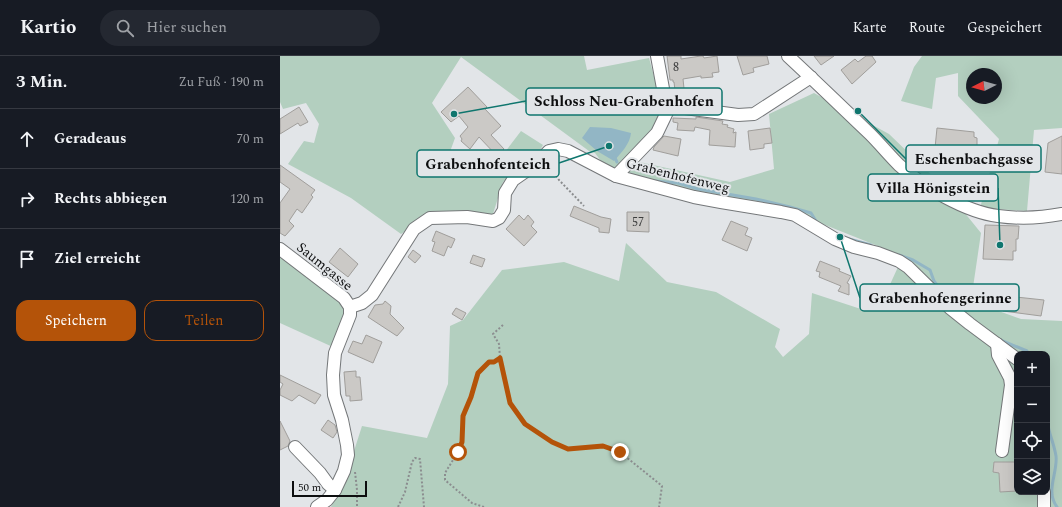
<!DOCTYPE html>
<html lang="de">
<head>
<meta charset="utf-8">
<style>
  :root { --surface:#171b24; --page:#242831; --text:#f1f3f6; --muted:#9ea1a6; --line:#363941; --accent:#b45309 }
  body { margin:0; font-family:Spectral,serif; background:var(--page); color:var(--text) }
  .controls { position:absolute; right:12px; bottom:12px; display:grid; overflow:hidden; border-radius:8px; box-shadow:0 4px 16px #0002 }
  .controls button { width:36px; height:36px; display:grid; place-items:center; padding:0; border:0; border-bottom:1px solid var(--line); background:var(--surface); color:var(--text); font:20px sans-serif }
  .compass { position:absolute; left:686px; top:12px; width:36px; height:36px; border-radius:50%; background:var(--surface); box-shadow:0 4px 16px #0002; rotate:264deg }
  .scale { position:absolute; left:12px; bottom:10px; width:75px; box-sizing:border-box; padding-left:4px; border:2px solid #0d0e0f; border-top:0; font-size:11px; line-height:14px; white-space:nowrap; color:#0d0e0f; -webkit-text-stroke:3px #e2e5e8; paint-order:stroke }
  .stop { position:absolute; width:12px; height:12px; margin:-9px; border:3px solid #b45309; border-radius:50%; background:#fff }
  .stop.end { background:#b45309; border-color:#fff; box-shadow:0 1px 4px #0008 }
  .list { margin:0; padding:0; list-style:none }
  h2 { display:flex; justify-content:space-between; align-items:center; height:52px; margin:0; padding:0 16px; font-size:17px }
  h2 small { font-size:13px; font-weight:400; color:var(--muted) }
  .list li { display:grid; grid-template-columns:26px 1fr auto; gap:12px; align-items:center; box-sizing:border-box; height:60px; padding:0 16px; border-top:1px solid var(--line) }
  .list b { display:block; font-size:15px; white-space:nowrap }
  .list em { font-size:13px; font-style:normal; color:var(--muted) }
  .actions { display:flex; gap:8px; padding:12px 16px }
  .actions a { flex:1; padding:9px 0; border:1px solid var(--accent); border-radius:12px; text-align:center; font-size:14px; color:var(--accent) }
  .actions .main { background:var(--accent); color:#fff }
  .icon { flex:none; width:22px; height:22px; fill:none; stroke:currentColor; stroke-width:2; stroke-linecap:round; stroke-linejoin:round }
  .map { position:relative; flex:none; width:782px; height:451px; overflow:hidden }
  header { display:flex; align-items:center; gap:24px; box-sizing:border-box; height:56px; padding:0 20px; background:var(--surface); border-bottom:1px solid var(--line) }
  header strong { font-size:19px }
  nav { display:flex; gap:22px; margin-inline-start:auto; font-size:14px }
  .search { width:280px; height:36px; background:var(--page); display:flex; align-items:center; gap:10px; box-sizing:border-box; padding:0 14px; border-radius:22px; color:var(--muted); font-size:15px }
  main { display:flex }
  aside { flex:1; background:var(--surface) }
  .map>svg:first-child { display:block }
  .green { fill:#b3cfbf; fill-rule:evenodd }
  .water { fill:#92b6c5 }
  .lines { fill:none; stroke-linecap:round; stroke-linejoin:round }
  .stream { stroke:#92b6c5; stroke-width:3 }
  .building { fill:#cbc9c6; stroke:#a09e9b }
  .minor-casing { stroke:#747779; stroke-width:14 }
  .path { stroke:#8b8d8f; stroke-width:2; stroke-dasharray:2 2; stroke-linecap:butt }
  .minor { stroke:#fff; stroke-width:12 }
  .route { stroke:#b45309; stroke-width:5 }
  .labels { text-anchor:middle; stroke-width:4; stroke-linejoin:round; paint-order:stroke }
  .number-label { font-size:12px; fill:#3c3d3d }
  .street-label { font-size:14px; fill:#0d0e0f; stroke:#e2e5e8 }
  .leader { fill:none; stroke:#0f766e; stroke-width:1.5 }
  .callout-dot { fill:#0f766e; stroke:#e2e5e8; stroke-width:1.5 }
  .callout { fill:#e2e5e8; stroke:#0f766e; stroke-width:1.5 }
  .callout-label { font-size:15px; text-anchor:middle; font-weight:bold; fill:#0d0e0f }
</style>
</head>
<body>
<header>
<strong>Kartio</strong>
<div class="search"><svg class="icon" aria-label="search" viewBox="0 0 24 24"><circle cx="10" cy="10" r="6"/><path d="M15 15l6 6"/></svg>Hier suchen</div>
<nav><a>Karte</a><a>Route</a><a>Gespeichert</a></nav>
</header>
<main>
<aside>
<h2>3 Min.<small>Zu Fuß · 190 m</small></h2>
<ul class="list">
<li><svg class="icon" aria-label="ahead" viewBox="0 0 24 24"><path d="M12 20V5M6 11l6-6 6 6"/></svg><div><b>Geradeaus</b></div><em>70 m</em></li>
<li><svg class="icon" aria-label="right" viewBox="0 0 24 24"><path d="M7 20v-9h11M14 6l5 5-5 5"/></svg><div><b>Rechts abbiegen</b></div><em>120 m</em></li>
<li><svg class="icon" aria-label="arrive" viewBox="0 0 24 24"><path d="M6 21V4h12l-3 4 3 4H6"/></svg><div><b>Ziel erreicht</b></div></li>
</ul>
<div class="actions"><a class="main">Speichern</a><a>Teilen</a></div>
</aside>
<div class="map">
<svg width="782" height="451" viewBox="0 0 782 451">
  <rect width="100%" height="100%" fill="#e2e5e8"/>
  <!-- green -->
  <g class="green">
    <path d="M0 0H304L307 14 369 2 378 35 373 36 374 43 379 42 377 46V53L382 54 378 67 355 105 450 126 494 113 489 58 534 37 609 78 663 130 701 177 691 245 741 263 782 265V451H51L65 423 82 370 147 382 168 328 170 270 183 264 222 214 284 206 339 225 346 187 387 226 436 236 500 273 495 291 503 301 529 278 532 237 587 255 607 235 623 200 510 155 414 141 324 109 315 97 309 95 181 1 152 47 175 82 167 104 192 119 225 96 241 75 263 89 256 101 223 126 212 161 152 158 121 178 71 142 8 108 24 85 34 87 39 68 26 47 3 53 0 46ZM737 298H767V436H737Z"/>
    <path d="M642 0H782V72L754 74 747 155 700 152 719 83 678 40V17L656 22 652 53 621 45 634 11ZM692 18H716V42H692Z"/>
    <path d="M0 198 65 251 55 292 0 267Z"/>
  </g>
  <!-- water -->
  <path class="water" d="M310 71 331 72 351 77C350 88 341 97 334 105L317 95 302 82Z"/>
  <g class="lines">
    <!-- stream -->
    <g class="stream">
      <path d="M334 100 337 106"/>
      <path d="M375 125 398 127 418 133 476 143 510 151 531 157 538 168"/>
      <path d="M569 183 591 189"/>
      <path d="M619 199 633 204 650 214 654 225 662 236"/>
      <path d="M667 242 681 254"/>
      <path d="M718 283 747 295 749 298"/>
      <path d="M767 363C768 376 774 387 776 400 778 417 765 435 777 451"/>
    </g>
  </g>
  <!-- building -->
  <g class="building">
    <path d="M387 0H401V3L421 0H423L424 2 437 0 439 16 432 17 433 21 421 22V20L403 23 405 42 396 43 394 26H393V24H390Z"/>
    <path d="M457 0H487L489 8 473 12 474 16 463 19Z"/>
    <path d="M534 0H554L541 9Z"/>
    <path d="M586 0H592L596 6 572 28 561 14 575 3 578 6Z"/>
    <path d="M188 31 207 51 205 53 221 70 211 79 224 93 217 100 199 81 190 93 181 85 182 83 180 80 188 71 179 60 171 66 161 56Z"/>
    <path d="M19 51 28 66 20 70 18 67 0 78V63Z"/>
    <path d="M416 61 443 65 442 68 448 69 447 71 454 73 453 77 456 76 455 91 429 89 430 74 415 71 414 75 397 74 398 67 393 66V62L416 63Z"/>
    <path d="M490 72 492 87 484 88V92L470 94 468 75Z"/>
    <path d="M657 72 694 76V81L697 82V91L689 90V92H683V95L655 92Z"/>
    <path d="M384 80 401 83 398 100 373 94 374 91Z"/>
    <path d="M782 80V118L765 116 768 87Z"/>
    <path d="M0 109 35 134 31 139 33 141 22 157 17 153 9 165 14 170 5 180 0 177V147L10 133 0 126Z"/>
    <path d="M294 150 321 161 331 163 329 177 319 176V172L290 160Z"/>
    <path d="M347 156H369V176L347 175Z"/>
    <path d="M239 159 244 164 248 159 254 166 251 170 257 176 244 190 226 173Z"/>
    <path d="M451 165 468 172 465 179 472 182 467 195 442 184Z"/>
    <path d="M705 169 739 170 738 183H736V195H733V204L703 203Z"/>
    <path d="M156 175 175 183 171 192 168 190 164 200 152 195 155 186 152 185Z"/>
    <path d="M60 192 78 208 68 221 49 206Z"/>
    <path d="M133 194 141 200 135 207 128 201Z"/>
    <path d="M193 199 205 203 202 211 190 207Z"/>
    <path d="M540 205 560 213 559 215 571 220 567 227 569 228V239L558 235 561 230 539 221 540 216 536 215Z"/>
    <path d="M726 238 736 239V241L764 244 761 260 723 255Z"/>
    <path d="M105 245 111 250 110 258 124 272 117 280 88 261 95 249 103 248Z"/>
    <path d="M176 252 186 257 182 264 172 258Z"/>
    <path d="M86 279 102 286 93 307 68 296 73 285 82 288Z"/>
    <path d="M76 315V321H80L82 344 70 345V340H66L64 316Z"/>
    <path d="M0 319 41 339 35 348 19 339 12 345 0 339V334L3 328 0 326Z"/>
    <path d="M48 364 55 369 57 376 53 382 41 374Z"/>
    <path d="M0 365 10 385 8 390 0 394Z"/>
    <path d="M714 406H737V435L720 436 719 417 713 416Z"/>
  </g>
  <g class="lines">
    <!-- minor casing -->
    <g class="minor-casing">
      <g id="minor">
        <path d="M377 0 384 38 390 50"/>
        <path d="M508 0C536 26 563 52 590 78 600 88 609 99 619 109 643 131 686 156 718 160 740 163 761 162 782 158"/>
        <path d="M390 50 458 59 474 58 531 21"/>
        <path d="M336 120 377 77 390 50"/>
        <path d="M0 193 64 242 70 251"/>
        <path d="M70 251 82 247 92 239 134 173 150 162 187 161 213 165 219 162 224 154 225 137 233 124 256 108 269 95 278 93 288 95 336 120 414 141 441 146 501 156 515 159 555 183 574 191 598 197 619 205 628 211 670 252 690 268 737 303"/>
        <path d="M717 288 718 299 730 322 731 329 722 395"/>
        <path d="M15 391 40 417 48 428 55 434"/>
        <path d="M764 436V451"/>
        <path d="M37 451 47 444 55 434 64 415 68 399 67 389 62 364 54 339 53 319 55 297 70 259V251"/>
      </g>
    </g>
    <!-- path -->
    <g class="path">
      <path d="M269 110 279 124 304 150"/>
      <path d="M223 269 213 278 219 288 220 302 230 347 245 368 271 386 288 393 323 390 340 396 382 430 379 451"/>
      <path d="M75 416 77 434V451"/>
      <path d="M118 451 125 436 132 406 135 402 140 403 144 451"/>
      <path d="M204 451 192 447 165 424V417L178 396 182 386 183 360 191 341 198 317 209 307 214 306 220 302"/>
    </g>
    <!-- minor -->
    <use href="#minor" class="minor"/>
  </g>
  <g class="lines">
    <!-- route -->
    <path class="route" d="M178 396 182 386 183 360 191 341 198 317 209 306H214L220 302 230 347 245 368 272 386 288 393 323 390 340 396"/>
  </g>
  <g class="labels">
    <!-- number labels -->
    <g class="number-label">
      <text x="396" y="15">8</text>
      <text x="358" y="170">57</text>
    </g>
    <!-- street labels -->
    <g class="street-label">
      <text transform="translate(398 119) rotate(14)" y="5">Grabenhofenweg</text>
      <text transform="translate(45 210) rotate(39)" y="5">Saumgasse</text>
    </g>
  </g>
  <!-- callouts -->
  <path class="leader" d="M174 58L246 45M578 55L626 103M329 90L279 107M720 189L718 132M560 181L580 242"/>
  <g class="callout-dot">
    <circle cx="174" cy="58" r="4"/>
    <circle cx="578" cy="55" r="4"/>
    <circle cx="329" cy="90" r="4"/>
    <circle cx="720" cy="189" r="4"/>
    <circle cx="560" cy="181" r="4"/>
  </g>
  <g class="callout">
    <rect x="246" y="32" width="196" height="27" rx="4"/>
    <rect x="626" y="89" width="135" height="27" rx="4"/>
    <rect x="137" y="94" width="142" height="27" rx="4"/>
    <rect x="588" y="118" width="130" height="27" rx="4"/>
    <rect x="580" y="228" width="159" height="27" rx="4"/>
  </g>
  <g class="callout-label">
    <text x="344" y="50">Schloss Neu-Grabenhofen</text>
    <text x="694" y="108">Eschenbachgasse</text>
    <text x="208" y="113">Grabenhofenteich</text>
    <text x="653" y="137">Villa Hönigstein</text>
    <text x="660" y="247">Grabenhofengerinne</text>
  </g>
</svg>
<div class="controls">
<button>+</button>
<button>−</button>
<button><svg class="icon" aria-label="locate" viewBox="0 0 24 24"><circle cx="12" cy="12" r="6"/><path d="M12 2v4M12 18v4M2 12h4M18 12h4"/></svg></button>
<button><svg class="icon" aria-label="layers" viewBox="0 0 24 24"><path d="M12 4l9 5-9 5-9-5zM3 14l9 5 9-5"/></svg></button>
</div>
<svg class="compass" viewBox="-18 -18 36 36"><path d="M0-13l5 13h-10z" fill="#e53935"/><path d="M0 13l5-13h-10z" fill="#9ea1a6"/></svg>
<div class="scale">50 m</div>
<div class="stop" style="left:178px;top:396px"></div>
<div class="stop end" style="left:340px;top:396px"></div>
</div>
</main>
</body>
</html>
